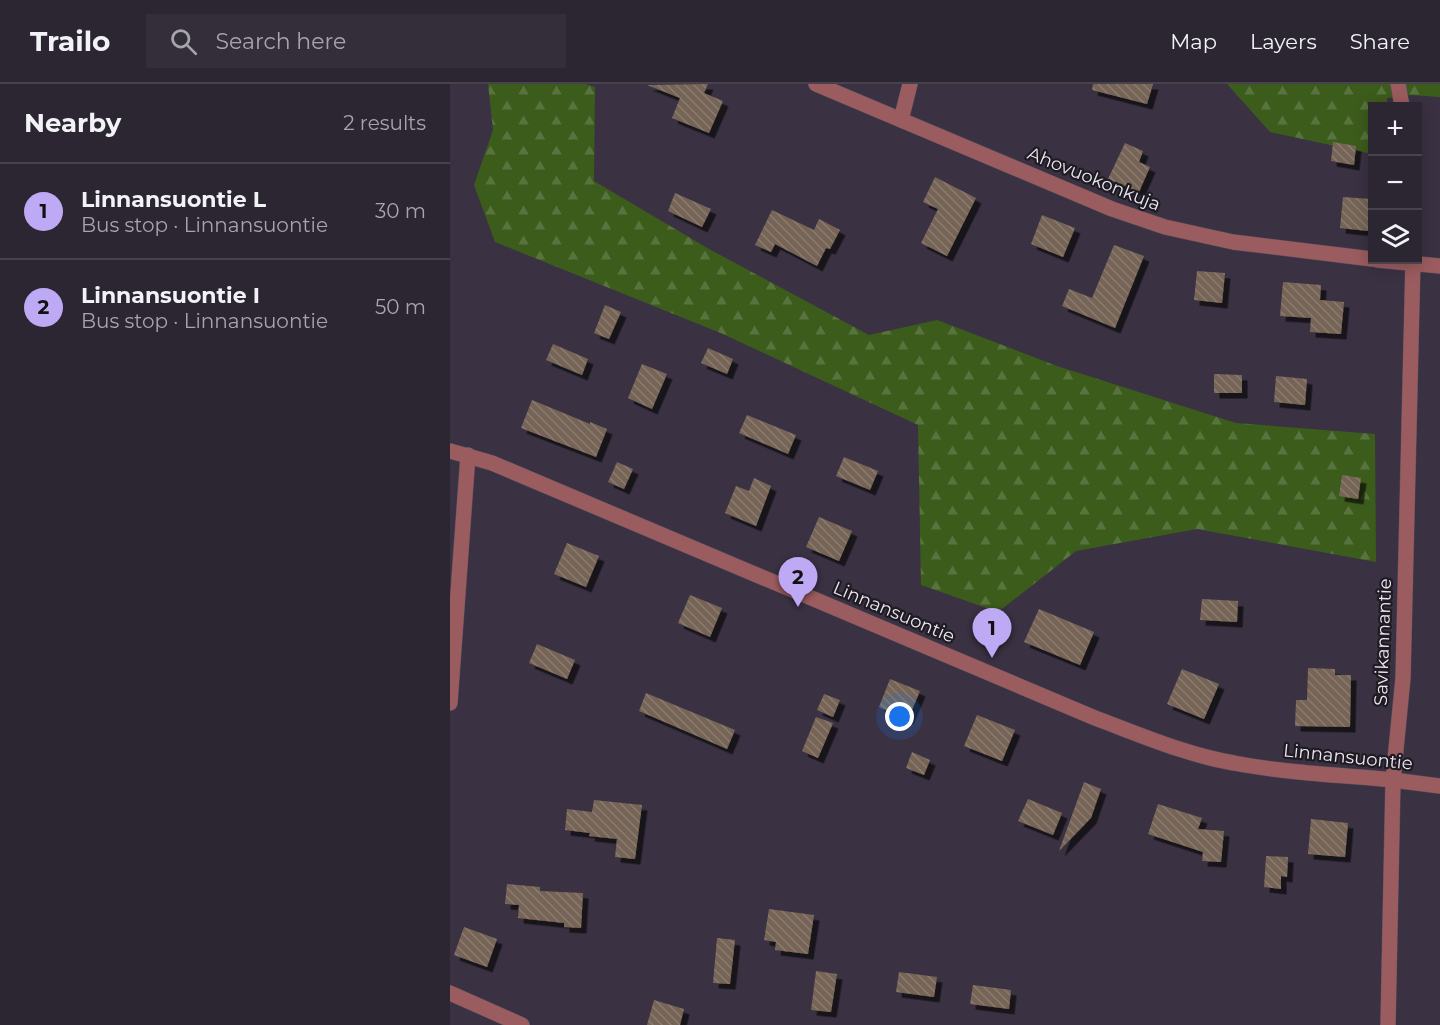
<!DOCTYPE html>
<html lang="en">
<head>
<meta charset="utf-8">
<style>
  :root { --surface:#2c2532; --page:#342d3a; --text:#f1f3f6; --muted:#a6a5ac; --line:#48424d; --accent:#bea9f5 }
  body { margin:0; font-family:Montserrat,sans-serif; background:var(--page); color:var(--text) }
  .controls { position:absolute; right:18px; top:18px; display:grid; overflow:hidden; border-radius:0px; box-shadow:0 3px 15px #0003 }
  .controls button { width:54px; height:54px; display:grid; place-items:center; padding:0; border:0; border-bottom:2px solid var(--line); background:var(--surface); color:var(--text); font:30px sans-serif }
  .you { position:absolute; left:450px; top:633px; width:21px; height:21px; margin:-15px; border:4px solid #fff; border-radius:50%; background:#1a73e8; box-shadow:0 0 0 9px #1a73e833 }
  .badge { display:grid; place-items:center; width:39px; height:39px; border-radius:50%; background:var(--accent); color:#111; font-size:20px; font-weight:700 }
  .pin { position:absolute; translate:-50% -50px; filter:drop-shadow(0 2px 3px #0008) }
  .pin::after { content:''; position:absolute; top:32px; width:21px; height:18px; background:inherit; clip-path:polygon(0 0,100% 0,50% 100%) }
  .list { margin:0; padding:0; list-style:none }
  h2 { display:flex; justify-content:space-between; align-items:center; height:78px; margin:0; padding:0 24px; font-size:26px }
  h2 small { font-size:20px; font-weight:400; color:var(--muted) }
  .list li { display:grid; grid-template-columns:39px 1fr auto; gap:18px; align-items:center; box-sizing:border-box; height:96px; padding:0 24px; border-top:2px solid var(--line) }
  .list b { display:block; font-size:22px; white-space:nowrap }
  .list p { margin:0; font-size:20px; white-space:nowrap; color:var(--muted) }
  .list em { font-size:20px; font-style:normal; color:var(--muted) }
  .icon { flex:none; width:33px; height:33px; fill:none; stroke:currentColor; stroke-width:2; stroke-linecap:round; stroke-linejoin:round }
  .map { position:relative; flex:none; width:990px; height:941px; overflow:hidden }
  header { display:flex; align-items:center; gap:36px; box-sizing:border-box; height:84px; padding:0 30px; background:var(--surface); border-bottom:2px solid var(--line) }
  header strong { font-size:28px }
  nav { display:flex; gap:33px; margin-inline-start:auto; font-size:21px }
  .search { width:420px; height:54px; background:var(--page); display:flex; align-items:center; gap:15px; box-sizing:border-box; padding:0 21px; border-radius:0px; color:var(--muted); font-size:22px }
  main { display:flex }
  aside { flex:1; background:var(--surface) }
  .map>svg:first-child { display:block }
  .forest { fill:url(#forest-firs) }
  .building { fill:url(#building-back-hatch); filter:url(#shadow) }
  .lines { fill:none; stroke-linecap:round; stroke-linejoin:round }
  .minor-casing { stroke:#564e5e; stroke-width:16 }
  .tertiary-casing { stroke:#564e5e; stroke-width:16 }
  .minor { stroke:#9b5c5f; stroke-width:15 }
  .tertiary { stroke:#9b5c5f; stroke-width:15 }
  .labels { text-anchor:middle; stroke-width:4.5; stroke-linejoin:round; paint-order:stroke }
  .street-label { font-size:18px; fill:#ece7f2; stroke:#1f1b23 }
</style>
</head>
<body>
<header>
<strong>Trailo</strong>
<div class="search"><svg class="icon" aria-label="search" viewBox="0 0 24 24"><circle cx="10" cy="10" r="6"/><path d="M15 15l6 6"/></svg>Search here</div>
<nav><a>Map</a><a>Layers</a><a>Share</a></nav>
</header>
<main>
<aside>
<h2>Nearby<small>2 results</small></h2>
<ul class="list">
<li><span class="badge">1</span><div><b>Linnansuontie L</b><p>Bus stop · Linnansuontie</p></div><em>30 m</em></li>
<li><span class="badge">2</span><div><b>Linnansuontie I</b><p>Bus stop · Linnansuontie</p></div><em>50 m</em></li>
</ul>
</aside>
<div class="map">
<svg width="990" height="941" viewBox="0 0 990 941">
  <defs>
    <pattern id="forest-firs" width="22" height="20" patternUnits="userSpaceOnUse" patternTransform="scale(1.5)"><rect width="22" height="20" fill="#3c5c1b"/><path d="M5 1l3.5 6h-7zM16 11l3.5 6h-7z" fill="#58733d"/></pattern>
    <pattern id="building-back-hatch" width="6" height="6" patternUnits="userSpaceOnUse" patternTransform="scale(1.5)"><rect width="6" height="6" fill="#766557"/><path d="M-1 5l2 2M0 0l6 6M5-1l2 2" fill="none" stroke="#8a7b70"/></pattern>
    <filter id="shadow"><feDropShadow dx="5.5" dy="5.5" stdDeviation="0" flood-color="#0009"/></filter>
  </defs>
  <rect width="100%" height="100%" fill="#3a3142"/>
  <!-- forest -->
  <g class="forest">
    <path d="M38 0H135L145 3 144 97 259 165 419 251 487 236 607 282 786 339 925 350 926 478 747 445 626 467 548 528 471 501 468 341 273 250 45 158 24 101 43 46Z"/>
    <path d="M777 0H990V13L961 11 937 14V22H922V70L820 48Z"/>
  </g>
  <!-- building -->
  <g class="building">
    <path d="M258 0 254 9 273 17 259 49 222 34 230 14 197 1Z"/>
    <path d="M643 0H703L697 20 642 6Z"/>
    <path d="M883 58 906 62 904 81 881 77Z"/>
    <path d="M675 59 693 67 689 78 700 83 689 108 658 95Z"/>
    <path d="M485 93 526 114 497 172 471 159 488 125 473 118Z"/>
    <path d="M225 109 261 125 252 143 218 127Z"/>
    <path d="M893 113 921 115 918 147 890 144Z"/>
    <path d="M322 126 364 146 369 135 390 146 380 165 376 164 367 182 325 160 321 168 305 161Z"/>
    <path d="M592 131 625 144 613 173 581 160Z"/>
    <path d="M664 161 694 172 665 244 612 222 619 205 642 214Z"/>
    <path d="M747 187 775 189 772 219 744 216Z"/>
    <path d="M833 198 871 201 870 216 894 218 891 250 860 248 861 234 830 232Z"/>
    <path d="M155 221 171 228 159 255 144 249Z"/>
    <path d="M103 260 138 275 132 291 96 276Z"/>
    <path d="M258 264 283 275 277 290 251 279Z"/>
    <path d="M192 280 217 290 202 325 178 314Z"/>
    <path d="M764 290 792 291V309H764Z"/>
    <path d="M826 292 857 295 855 321 824 318Z"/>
    <path d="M82 316 140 340V338L157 345 146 373 71 344Z"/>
    <path d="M297 331 346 351 338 370 289 349Z"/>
    <path d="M394 373 428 387 420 406 386 392Z"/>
    <path d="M167 378 183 385 174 405 158 398Z"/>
    <path d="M892 391 911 394 908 415 889 412Z"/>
    <path d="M304 394 321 402 306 442 275 429 286 402 299 407Z"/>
    <path d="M369 433 402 447 389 477 356 463Z"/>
    <path d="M117 459 149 472 136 503 104 490Z"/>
    <path d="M240 511 272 524 260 553 228 539Z"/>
    <path d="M752 515 788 517 787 538 750 536Z"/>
    <path d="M589 525 644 548 630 581 574 558Z"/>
    <path d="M87 560 125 576 117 595 79 579Z"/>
    <path d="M858 584 885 585V591H901L900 643 845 642 846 616H857Z"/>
    <path d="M732 585 769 600 754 635 717 620Z"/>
    <path d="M440 595 470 607 458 635 429 623Z"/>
    <path d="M196 609 285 646 277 665 189 627Z"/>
    <path d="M374 610 390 616 383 633 367 626Z"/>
    <path d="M527 631 565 646 552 677 514 662Z"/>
    <path d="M366 633 383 639 368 674 352 667Z"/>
    <path d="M462 668 480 676 474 691 456 684Z"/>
    <path d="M634 698 651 705 641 734 609 767Z"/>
    <path d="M578 715 612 729 603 751 568 737Z"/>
    <path d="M144 716 192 721 185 775 165 773 167 755 139 752 140 749 115 746 117 725 142 728Z"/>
    <path d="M708 720 752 734 748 745 774 747 771 778 752 777 753 768 698 750Z"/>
    <path d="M861 735 898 739 895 773 858 770Z"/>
    <path d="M816 772 838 773 837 793 831 792V805L814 803Z"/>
    <path d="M57 800 90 803V807L133 809 131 844 114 843V839L68 834 69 821 55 820Z"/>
    <path d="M319 825 364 831 358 870 325 866 326 858 314 856Z"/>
    <path d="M14 843 47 855 37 883 4 871Z"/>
    <path d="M267 854 285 856 280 900 263 899Z"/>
    <path d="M366 887 387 890 381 928 361 926Z"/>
    <path d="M449 888 487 893 484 913 446 908Z"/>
    <path d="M523 901 561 906 559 925 520 920Z"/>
    <path d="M204 916 234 925 230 941H197Z"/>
  </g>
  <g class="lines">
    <!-- minor casing -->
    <g class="minor-casing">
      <g id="minor">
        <path d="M366 0 662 125 715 143 783 158 922 175"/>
        <path d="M948 0 952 22"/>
        <path d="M451 36 460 0"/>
        <path d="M927 176 990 182"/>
        <path d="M0 619 18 371"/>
        <path d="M943 696 990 702"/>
        <path d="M0 909 72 941"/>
        <path d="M938 941 943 696 953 594 963 176"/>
      </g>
    </g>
    <!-- tertiary casing -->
    <g class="tertiary-casing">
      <path id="tertiary" d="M0 367 42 379 645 634C691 651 736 671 784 679 836 689 890 691 943 696"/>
    </g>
    <!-- minor -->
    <use href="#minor" class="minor"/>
    <!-- tertiary -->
    <use href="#tertiary" class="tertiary"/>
  </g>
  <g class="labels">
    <!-- street labels -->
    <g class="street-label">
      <text transform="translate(644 95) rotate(22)" y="6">Ahovuokonkuja</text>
      <text transform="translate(444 528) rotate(23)" y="6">Linnansuontie</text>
      <text transform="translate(933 558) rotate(-88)" y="6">Savikannantie</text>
      <text transform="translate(898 673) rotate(6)" y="6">Linnansuontie</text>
    </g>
  </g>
</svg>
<div class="controls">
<button>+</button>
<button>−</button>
<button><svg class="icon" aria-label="layers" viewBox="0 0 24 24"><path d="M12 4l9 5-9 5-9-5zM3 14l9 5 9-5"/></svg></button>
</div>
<div class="you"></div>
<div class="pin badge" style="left:542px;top:574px">1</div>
<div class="pin badge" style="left:348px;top:523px">2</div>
</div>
</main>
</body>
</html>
